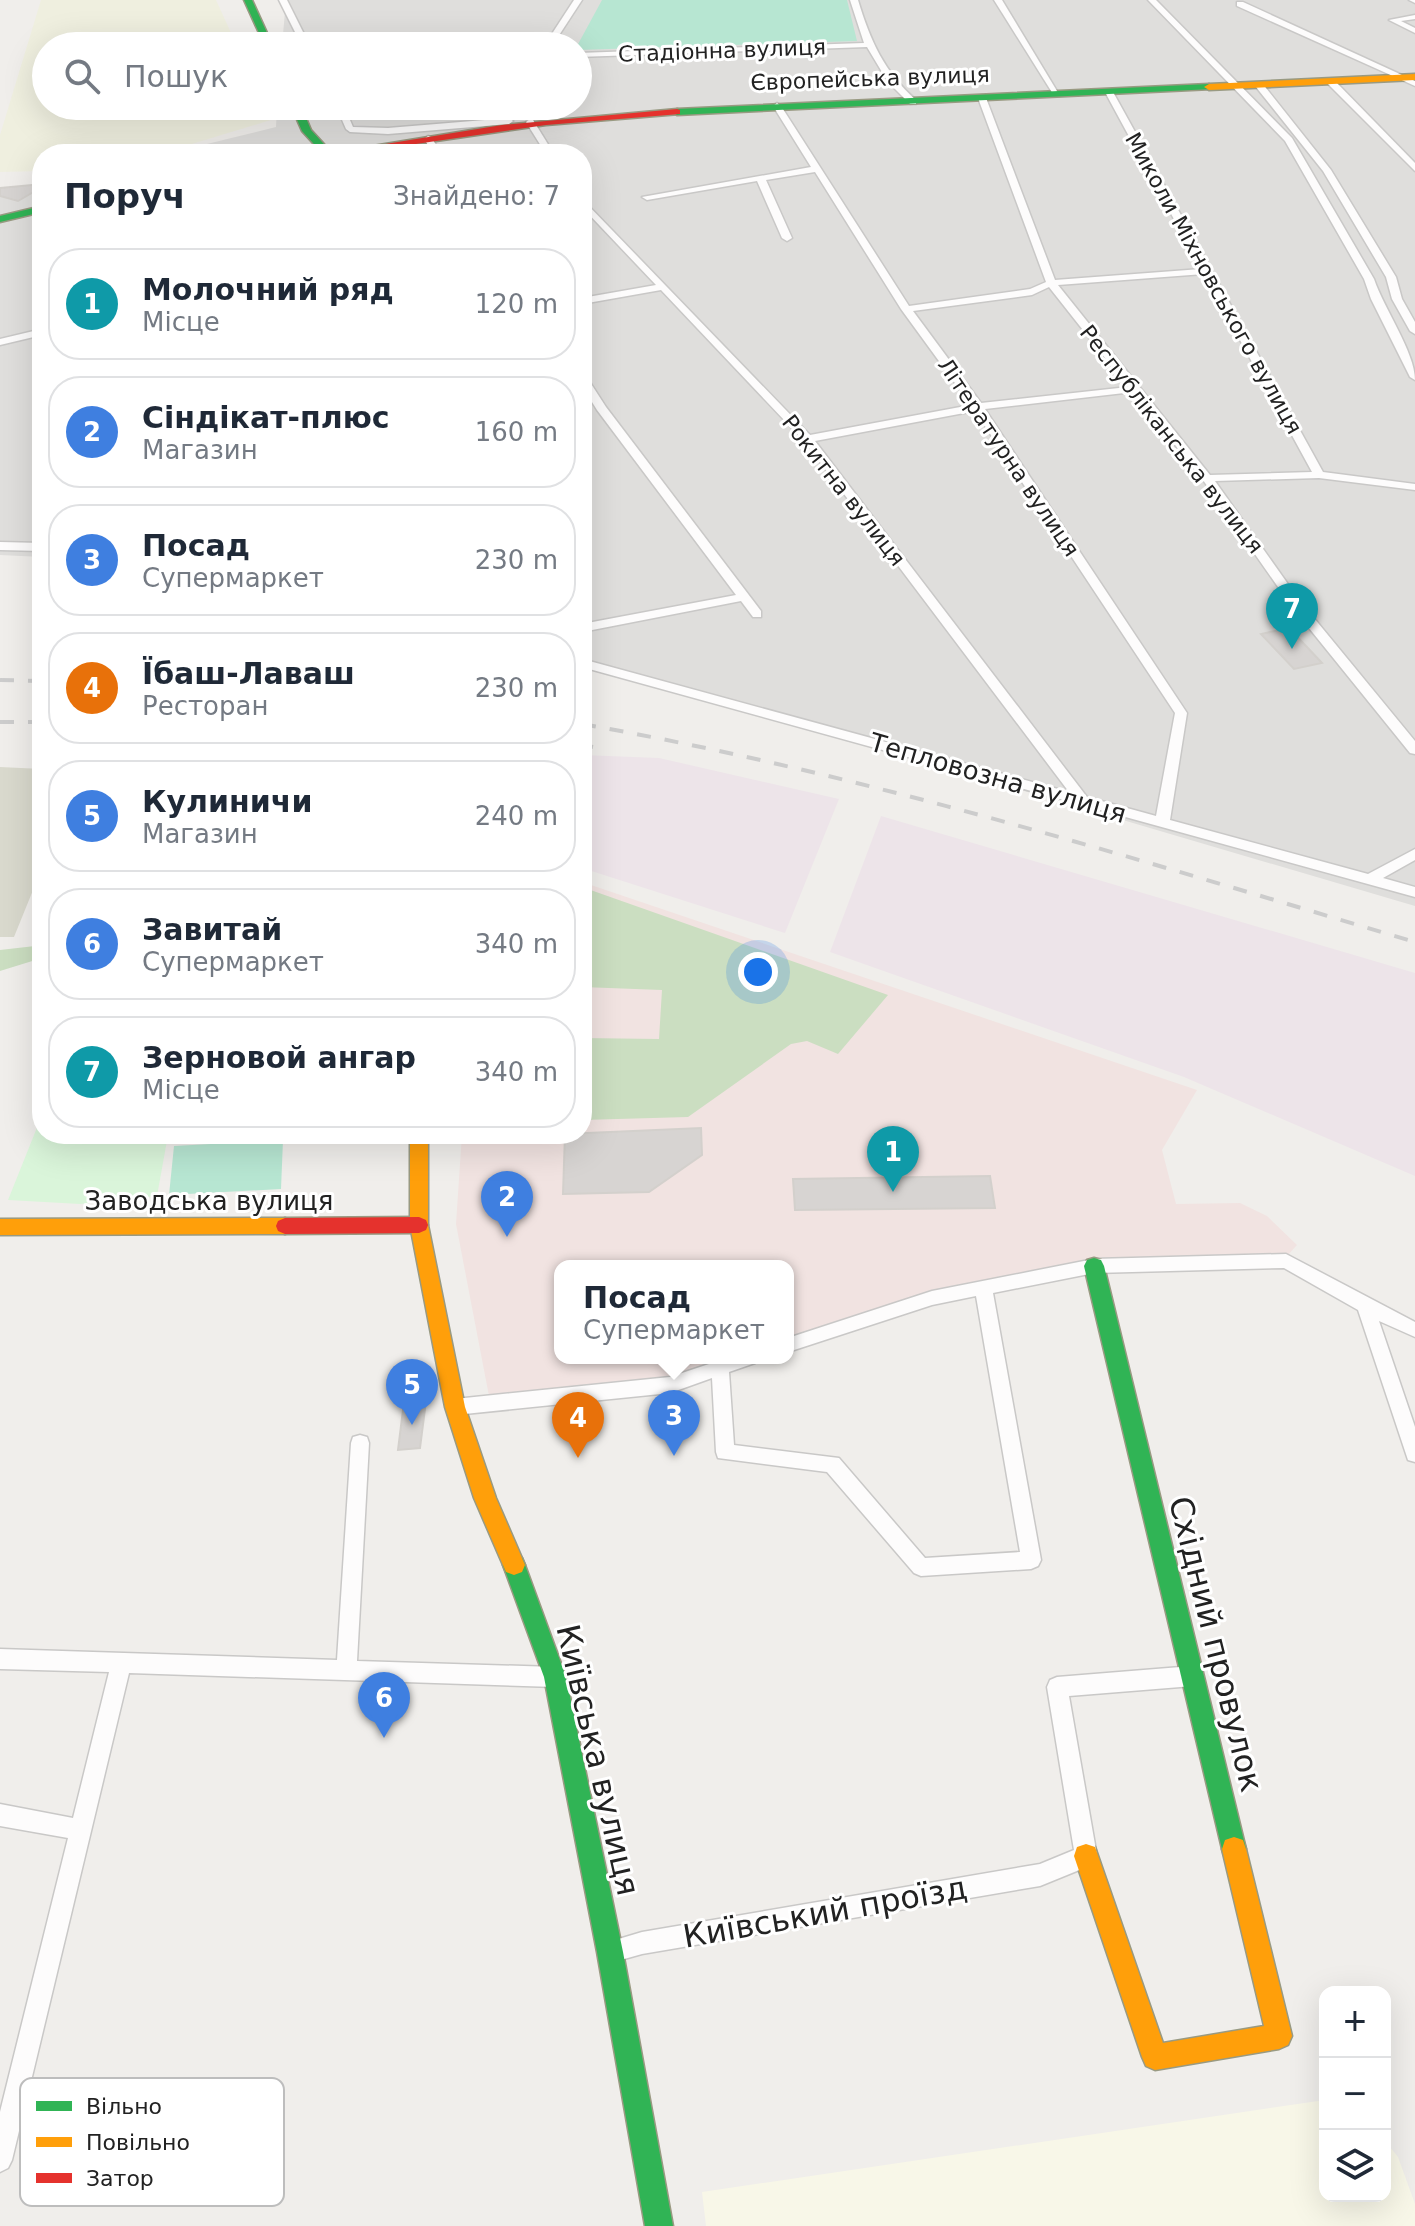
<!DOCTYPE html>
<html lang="uk">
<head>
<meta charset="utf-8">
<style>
  :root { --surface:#fff; --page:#f2f2f3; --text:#1f2937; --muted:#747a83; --line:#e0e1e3; --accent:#6a6968 }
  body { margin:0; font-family:"DejaVu Sans",sans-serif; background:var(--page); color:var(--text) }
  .controls { position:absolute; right:24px; bottom:24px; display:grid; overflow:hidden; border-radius:16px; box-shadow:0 8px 32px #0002 }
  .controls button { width:72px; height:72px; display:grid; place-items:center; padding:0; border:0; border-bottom:2px solid var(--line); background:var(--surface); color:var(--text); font:40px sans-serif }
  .you { position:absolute; left:758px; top:972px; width:28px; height:28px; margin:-20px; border:6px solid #fff; border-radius:50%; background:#1a73e8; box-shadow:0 0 0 12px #1a73e833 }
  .badge { display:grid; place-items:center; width:52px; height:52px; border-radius:50%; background:var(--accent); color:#fff; font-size:26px; font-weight:700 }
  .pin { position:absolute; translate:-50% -66px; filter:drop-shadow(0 2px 4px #0008) }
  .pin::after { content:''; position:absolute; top:42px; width:28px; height:24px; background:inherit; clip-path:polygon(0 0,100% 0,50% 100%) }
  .popup { position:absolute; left:554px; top:1260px; width:240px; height:104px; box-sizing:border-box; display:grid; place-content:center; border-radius:16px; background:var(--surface); filter:drop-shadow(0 2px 6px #0005); font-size:26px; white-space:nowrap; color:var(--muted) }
  .popup b { font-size:30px; color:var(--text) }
  .popup::after { content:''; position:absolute; left:50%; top:100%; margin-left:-16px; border:16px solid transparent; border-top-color:var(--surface) }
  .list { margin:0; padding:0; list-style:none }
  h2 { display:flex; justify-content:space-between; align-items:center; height:104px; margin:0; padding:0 32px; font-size:34px }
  h2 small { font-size:26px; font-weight:400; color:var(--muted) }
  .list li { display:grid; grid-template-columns:52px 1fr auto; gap:24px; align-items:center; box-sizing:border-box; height:112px; margin:0 16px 16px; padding:0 16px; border:2px solid var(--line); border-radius:32px }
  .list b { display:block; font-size:30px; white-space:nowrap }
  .list p { margin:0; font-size:26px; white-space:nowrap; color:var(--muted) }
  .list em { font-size:26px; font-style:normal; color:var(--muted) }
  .icon { flex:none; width:44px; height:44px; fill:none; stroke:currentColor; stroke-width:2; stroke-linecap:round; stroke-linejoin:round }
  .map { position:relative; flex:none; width:1415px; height:2226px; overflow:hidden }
  .search { position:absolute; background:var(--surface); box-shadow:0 8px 32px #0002; left:32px; top:32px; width:560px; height:88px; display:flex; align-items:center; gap:20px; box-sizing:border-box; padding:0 28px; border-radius:44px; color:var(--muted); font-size:30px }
  .panel { position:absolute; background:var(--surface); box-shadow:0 8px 32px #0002; left:32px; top:144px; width:560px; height:1000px; border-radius:32px }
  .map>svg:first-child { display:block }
  .residential { fill:#dfdedc }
  .commercial { fill:#f1e3e1 }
  .industrial { fill:#ede4e9 }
  .education { fill:#f8f7e8 }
  .construction { fill:#d9d9cd }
  .farmland { fill:#efefdf }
  .forest { fill:#cbdec1 }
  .park { fill:#daf5da }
  .pitch { fill:#b7e6d2 }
  .building { fill:#d7d4d2; stroke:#d3d0cc; stroke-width:2 }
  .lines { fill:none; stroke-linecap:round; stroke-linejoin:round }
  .street-casing { stroke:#c9c8c7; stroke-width:3 }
  .fast-casing { stroke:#999a82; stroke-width:3 }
  .slow-casing { stroke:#999a82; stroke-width:3 }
  .jam-casing { stroke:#999a82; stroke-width:3 }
  .street { fill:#fdfcfc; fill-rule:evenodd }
  .fast { fill:#30b455; fill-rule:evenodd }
  .slow { fill:#ff9f0a; fill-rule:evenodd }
  .jam { fill:#e5322d; fill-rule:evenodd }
  .rail { stroke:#ccc; stroke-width:4; stroke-dasharray:14 14; stroke-linecap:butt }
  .labels { text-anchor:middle; stroke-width:6; stroke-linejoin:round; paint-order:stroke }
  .far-street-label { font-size:22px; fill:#222; stroke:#fff }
  .street-label { font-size:26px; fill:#222; stroke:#fff }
  .near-street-label { font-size:32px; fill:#222; stroke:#fff }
  .key { fill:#fff; stroke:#bdbdbd; stroke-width:2 }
  .key-label { font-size:22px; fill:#222 }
</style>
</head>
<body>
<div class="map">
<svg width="1415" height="2226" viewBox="0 0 1415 2226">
  <rect width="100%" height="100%" fill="#f0eeeb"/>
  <!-- residential -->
  <g class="residential">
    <path d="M286 0H1415V906L688 692 582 667V154H166L276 127 277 106H578V46H282Z"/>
    <path d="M42 185V557L0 555V195Z"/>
  </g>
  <!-- commercial -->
  <path class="commercial" d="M582 882 1197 1090 1162 1150 1176 1204 1240 1203 1267 1216 1297 1245 1287 1256 1093 1261 788 1339V1266H560V1358H730L670 1377 489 1396 456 1224 462 1134H582Z"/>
  <!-- industrial -->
  <g class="industrial">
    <path d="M582 755 659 758 839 799 785 933 582 868Z"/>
    <path d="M881 816 1415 973V1176L1184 1077 830 952Z"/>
  </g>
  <!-- education -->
  <path class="education" d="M1325 2100V2196H1385V2141L1398 2157 1415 2204V2226H706L702 2192Z"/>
  <!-- construction -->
  <path class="construction" d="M0 767 42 769V868L14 937H0Z"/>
  <!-- farmland -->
  <path class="farmland" d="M41 0H216L237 46H46V106H264L271 120 159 154H42V171L0 172V135Z"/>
  <!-- forest -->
  <g class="forest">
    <path d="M582 887 888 995 838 1054 807 1041 791 1044 688 1117 582 1120V1038L659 1039 662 990 582 987Z"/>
    <path d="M42 919V958L0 971V950L35 946Z"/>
  </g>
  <!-- park -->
  <path class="park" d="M42 1115V1134H172L168 1135 157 1196 80 1204 8 1200Z"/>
  <!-- pitch -->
  <g class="pitch">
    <path d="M602 0H847L857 41 578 50 577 46Z"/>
    <path d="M283 1140 281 1189 169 1195 174 1146Z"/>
  </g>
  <!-- building -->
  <g class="building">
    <path d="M42 184V187L18 201 0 196V188Z"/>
    <path d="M1289 628 1322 663 1294 669 1261 634Z"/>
    <path d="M701 1128 702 1155 649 1192 563 1194 565 1134Z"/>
    <path d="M990 1176 995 1208 795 1210 793 1179Z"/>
    <path d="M426 1401 420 1448 398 1450 404 1402Z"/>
  </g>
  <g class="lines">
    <!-- street casing -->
    <g class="street-casing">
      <g id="street">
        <path d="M279 0H287L310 46H302Z"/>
        <path d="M574 0H582L552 46H544Z"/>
        <path d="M850 0H858C870 40 884 72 916 100V104H910L888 82 867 47 578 57V53L864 43Z"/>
        <path d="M994 0H1002L1060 96 1053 94Z"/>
        <path d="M1148 0H1156L1292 138 1374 279C1384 309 1415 352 1415 380L1410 377 1371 299 1364 279 1285 141Z"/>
        <path d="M1409 0H1415V3Z"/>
        <path d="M1237 2H1243L1415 81V86L1237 6Z"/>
        <path d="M1415 15V19L1401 21 1415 28V33L1389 20Z"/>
        <path d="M1328 80H1334L1415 163V171L1328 84Z"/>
        <path d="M1256 83H1262L1331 170 1396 277 1402 299 1415 322V334L1410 331 1392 299 1386 277 1323 171 1256 87Z"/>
        <path d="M1109 90 1113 92 1323 472 1415 484V490L1319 478 1215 481 1300 601 1415 741V754L1410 753 1292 607 1203 480 1133 392 985 409 1187 713 1170 820 1368 874 1415 849V860L1383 878 1415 887V897L582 667V659L1069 792 804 441 661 290 582 304V298L656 285 582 207V199L810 435 971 405 901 309 815 172 766 180 792 238 787 241 782 238 757 181 647 200 642 197 811 167 773 106 777 103 781 106 909 306 1030 289 1046 282 978 98 982 95 986 98 1055 280 1201 269 1105 92ZM1204 274 1312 472 1210 475 1058 285ZM1049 287 1128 387 981 403 913 311 1032 295ZM975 411 1175 713 1156 816 1087 797 815 441Z"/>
        <path d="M336 106H344L353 127 388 128 509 118 513 121 509 124 388 134 350 132 346 129Z"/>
        <path d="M530 119 533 120 554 154H546L526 122Z"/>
        <path d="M428 136 431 137 442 154H434L424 139Z"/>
        <path d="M42 329V335L0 345V339Z"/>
        <path d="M582 375 586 376 606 407 761 611V617H753L741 601 582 632V624L736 595 597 410 582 386Z"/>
        <path d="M0 542 42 543V551L0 550Z"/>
        <path d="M1286 1254 1415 1322V1337L1379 1321 1415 1427V1462L1408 1460 1358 1310 1284 1268 1094 1273 993 1293 1041 1560 1038 1566 1031 1569 921 1576 914 1573 827 1472 718 1458 716 1452 712 1378 670 1393 455 1415 449 1413 446 1407 449 1401 455 1399 670 1377 727 1358H758L755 1363 729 1372 734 1445 839 1458 925 1558 1020 1552 976 1296 932 1305 788 1352V1338L932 1291 1094 1259Z"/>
        <path d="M360 1435 367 1437 369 1443 357 1661 555 1667 562 1670 565 1677 562 1684 555 1687 129 1673 12 2160 8 2168 0 2172V2112L68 1838 0 1826V1804L73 1818 109 1672 0 1669V1649L337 1660 351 1443 353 1437Z"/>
        <path d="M1193 1666 1200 1669 1203 1676 1200 1683 1193 1686 1069 1696 1097 1856 1094 1864 1040 1886 642 1954 610 1963 602 1960 599 1952 602 1944 642 1932 1040 1864 1074 1850 1047 1687 1050 1680 1057 1677Z"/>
      </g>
    </g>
    <!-- fast casing -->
    <g class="fast-casing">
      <g id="fast">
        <path d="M244 0H252L273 46H265Z"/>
        <path d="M1209 84 1212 89 677 115 672 112 677 109Z"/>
        <path d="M291 106H301L311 130 333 154H323L302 131Z"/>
        <path d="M42 206V212L0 222V216Z"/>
        <path d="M1094 1258 1101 1260 1104 1266 1246 1849 1243 1858 1234 1861 1225 1858 1222 1849 1084 1266 1087 1260Z"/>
        <path d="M514 1555 522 1558 525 1565 566 1677 623 1952 673 2226H645L597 1952 544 1677 503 1565 506 1558Z"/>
      </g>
    </g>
    <!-- slow casing -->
    <g class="slow-casing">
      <g id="slow">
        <path d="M1415 74V80L1209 90 1204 87 1209 84Z"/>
        <path d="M410 1134H428V1225L465 1407 496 1498 525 1565 522 1572 514 1575 506 1572 474 1498 445 1407 410 1225Z"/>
        <path d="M285 1218 292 1221 294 1226 292 1231 285 1234 0 1235V1219Z"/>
        <path d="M1234 1837 1243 1840 1246 1849 1292 2036 1288 2045 1279 2049 1155 2070 1146 2066 1142 2057 1074 1856 1077 1847 1086 1844 1095 1847 1163 2043 1264 2026 1222 1849 1225 1840Z"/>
      </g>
    </g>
    <!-- jam casing -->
    <g class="jam-casing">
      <g id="jam">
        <path d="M677 109 680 110V114L546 125 347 154H324L502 125Z"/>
        <path d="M419 1217 426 1220 428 1225 426 1230 419 1233 285 1234 278 1231 276 1226 278 1221 285 1218Z"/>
      </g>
    </g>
    <!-- street -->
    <use href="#street" class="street"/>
    <!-- fast -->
    <use href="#fast" class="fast"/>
    <!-- slow -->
    <use href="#slow" class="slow"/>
    <!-- jam -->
    <use href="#jam" class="jam"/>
    <!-- rail -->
    <g class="rail">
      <path d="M0 680 42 681"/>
      <path d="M0 722H42"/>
      <path d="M582 724C866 774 1139 860 1415 942"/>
      <path d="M582 745 593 747"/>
    </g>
  </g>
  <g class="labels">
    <!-- far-street labels -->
    <g class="far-street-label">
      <text transform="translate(722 50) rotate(-2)" y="8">Стадіонна вулиця</text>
      <text transform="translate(870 78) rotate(-2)" y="8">Європейська вулиця</text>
      <text transform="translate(1214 283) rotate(61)" y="8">Миколи Міхновського вулиця</text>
      <text transform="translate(1172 439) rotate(52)" y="8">Республіканська вулиця</text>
      <text transform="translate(1009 457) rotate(56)" y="8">Літературна вулиця</text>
      <text transform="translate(844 490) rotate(52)" y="8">Рокитна вулиця</text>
    </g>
    <!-- street labels -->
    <g class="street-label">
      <text transform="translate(998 778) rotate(16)" y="9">Тепловозна вулиця</text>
      <text x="209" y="1210">Заводська вулиця</text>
    </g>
    <!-- near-street labels -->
    <g class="near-street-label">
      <text transform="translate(1216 1644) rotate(76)" y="11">Східний провулок</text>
      <text transform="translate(598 1760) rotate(77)" y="11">Київська вулиця</text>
      <text transform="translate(825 1912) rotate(-10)" y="11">Київський проїзд</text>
    </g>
  </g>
  <!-- legend -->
  <rect x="20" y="2078" width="264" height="128" rx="12" class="key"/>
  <rect x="36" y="2101" width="36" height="10" fill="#30b455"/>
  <rect x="36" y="2137" width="36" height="10" fill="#ff9f0a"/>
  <rect x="36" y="2173" width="36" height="10" fill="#e5322d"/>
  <g class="key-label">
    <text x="86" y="2114">Вільно</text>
    <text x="86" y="2150">Повільно</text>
    <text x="86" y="2186">Затор</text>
  </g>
</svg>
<div class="controls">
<button>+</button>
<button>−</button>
<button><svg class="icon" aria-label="layers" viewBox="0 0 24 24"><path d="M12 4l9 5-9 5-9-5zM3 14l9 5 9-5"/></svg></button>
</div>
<div class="you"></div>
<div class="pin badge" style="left:893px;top:1192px;background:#0f9aa8">1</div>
<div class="pin badge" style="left:507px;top:1237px;background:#3f7fe0">2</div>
<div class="pin badge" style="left:674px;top:1456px;background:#3f7fe0">3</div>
<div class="popup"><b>Посад</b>Супермаркет</div>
<div class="pin badge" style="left:578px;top:1458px;background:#e8710a">4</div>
<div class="pin badge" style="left:412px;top:1425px;background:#3f7fe0">5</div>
<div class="pin badge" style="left:384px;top:1738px;background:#3f7fe0">6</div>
<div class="pin badge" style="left:1292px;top:649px;background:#0f9aa8">7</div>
<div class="search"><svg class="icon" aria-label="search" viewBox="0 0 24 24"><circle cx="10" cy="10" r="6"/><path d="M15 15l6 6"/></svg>Пошук</div>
<section class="panel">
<h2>Поруч<small>Знайдено: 7</small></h2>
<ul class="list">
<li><span class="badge" style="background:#0f9aa8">1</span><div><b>Молочний ряд</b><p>Місце</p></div><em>120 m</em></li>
<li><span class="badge" style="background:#3f7fe0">2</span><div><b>Сіндікат-плюс</b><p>Магазин</p></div><em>160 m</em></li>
<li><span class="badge" style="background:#3f7fe0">3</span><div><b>Посад</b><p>Супермаркет</p></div><em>230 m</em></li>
<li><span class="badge" style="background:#e8710a">4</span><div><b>Їбаш-Лаваш</b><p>Ресторан</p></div><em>230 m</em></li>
<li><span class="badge" style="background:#3f7fe0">5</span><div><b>Кулиничи</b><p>Магазин</p></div><em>240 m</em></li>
<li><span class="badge" style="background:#3f7fe0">6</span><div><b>Завитай</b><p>Супермаркет</p></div><em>340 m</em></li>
<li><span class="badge" style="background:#0f9aa8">7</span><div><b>Зерновой ангар</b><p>Місце</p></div><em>340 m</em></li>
</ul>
</section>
</div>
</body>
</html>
